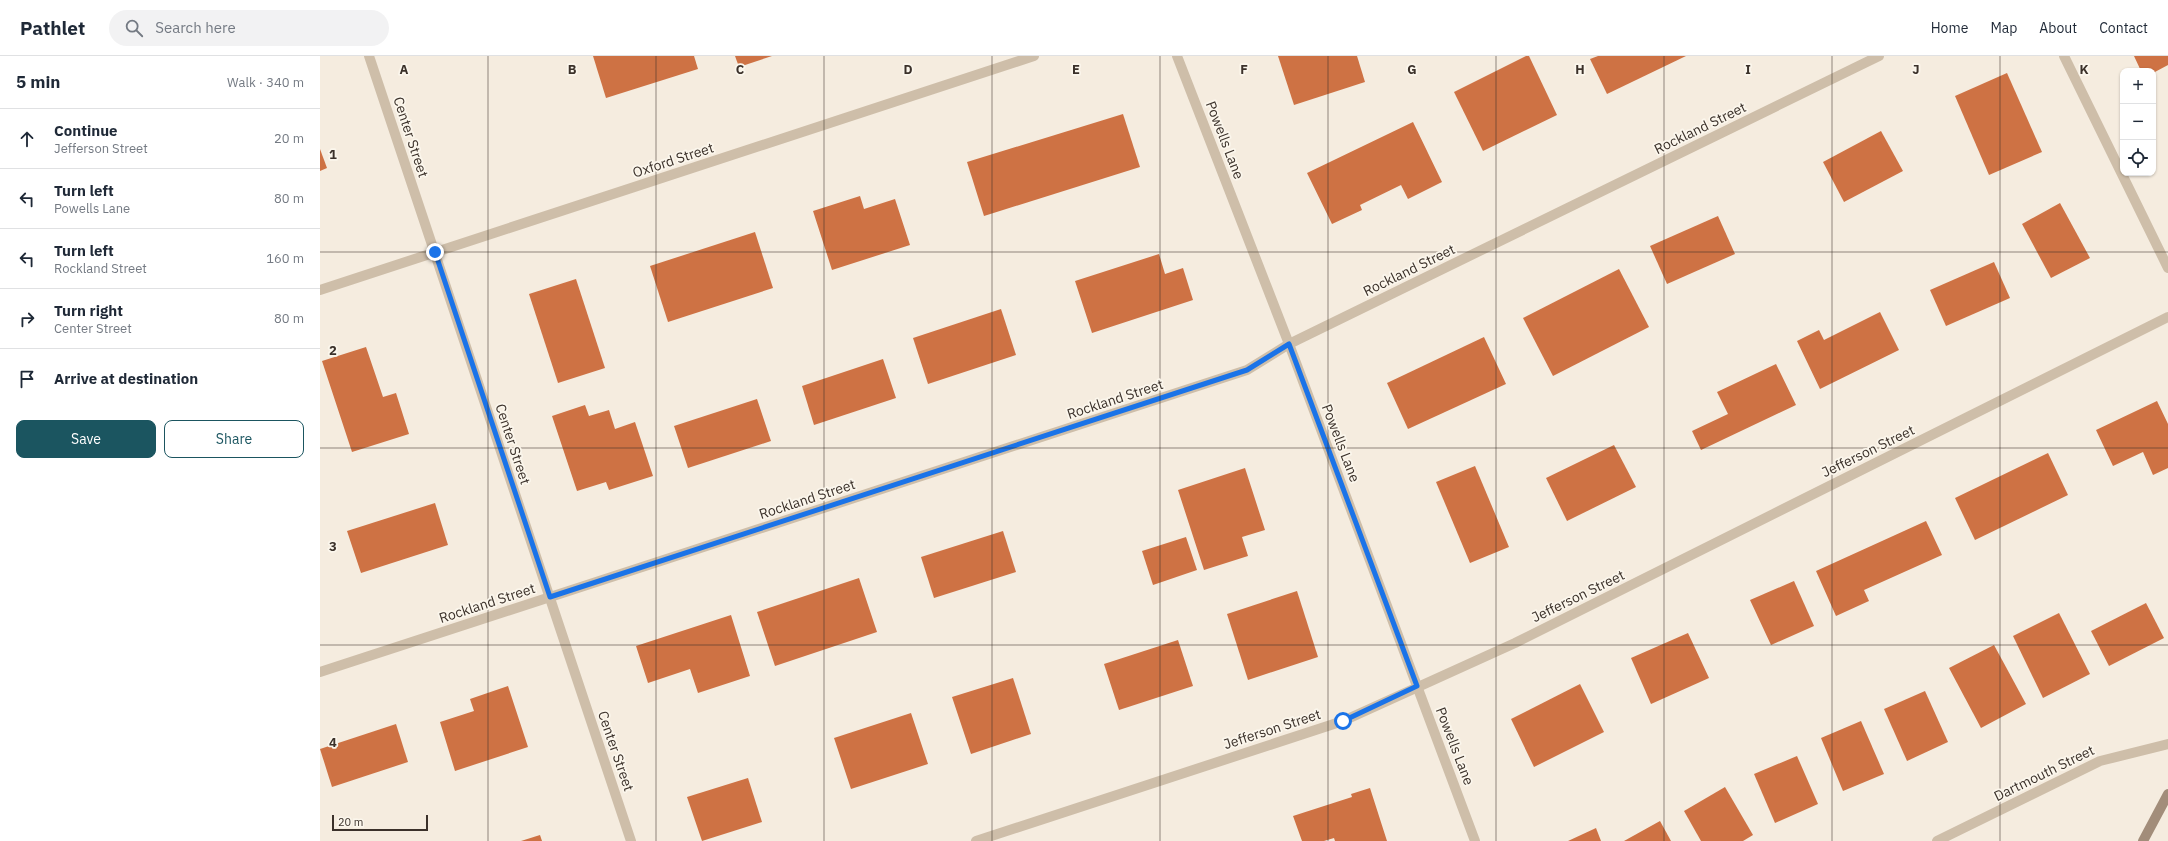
<!DOCTYPE html>
<html lang="en">
<head>
<meta charset="utf-8">
<style>
  :root { --surface:#fff; --page:#f2f2f3; --text:#1f2937; --muted:#747a83; --line:#e0e1e3; --accent:#1b5560 }
  body { margin:0; font-family:"IBM Plex Sans",sans-serif; background:var(--page); color:var(--text) }
  .controls { position:absolute; right:12px; top:12px; display:grid; overflow:hidden; border-radius:8px; box-shadow:0 1px 3px #0004 }
  .controls button { width:36px; height:36px; display:grid; place-items:center; padding:0; border:0; border-bottom:1px solid var(--line); background:var(--surface); color:var(--text); font:20px sans-serif }
  .scale { position:absolute; left:12px; bottom:10px; width:96px; box-sizing:border-box; padding-left:4px; border:2px solid #3b312a; border-top:0; font-size:11px; line-height:14px; white-space:nowrap; color:#3b312a; -webkit-text-stroke:3px #fbf6ec; paint-order:stroke }
  .stop { position:absolute; width:12px; height:12px; margin:-9px; border:3px solid #1a73e8; border-radius:50%; background:#fff }
  .stop.end { background:#1a73e8; border-color:#fff; box-shadow:0 1px 4px #0008 }
  .list { margin:0; padding:0; list-style:none }
  h2 { display:flex; justify-content:space-between; align-items:center; height:52px; margin:0; padding:0 16px; font-size:17px }
  h2 small { font-size:13px; font-weight:400; color:var(--muted) }
  .list li { display:grid; grid-template-columns:26px 1fr auto; gap:12px; align-items:center; box-sizing:border-box; height:60px; padding:0 16px; border-top:1px solid var(--line) }
  .list b { display:block; font-size:15px; white-space:nowrap }
  .list p { margin:0; font-size:13px; white-space:nowrap; color:var(--muted) }
  .list em { font-size:13px; font-style:normal; color:var(--muted) }
  .actions { display:flex; gap:8px; padding:12px 16px }
  .actions a { flex:1; padding:9px 0; border:1px solid var(--accent); border-radius:8px; text-align:center; font-size:14px; color:var(--accent) }
  .actions .main { background:var(--accent); color:#fff }
  .icon { flex:none; width:22px; height:22px; fill:none; stroke:currentColor; stroke-width:2; stroke-linecap:round; stroke-linejoin:round }
  .map { position:relative; flex:none; width:1848px; height:785px; overflow:hidden }
  header { display:flex; align-items:center; gap:24px; box-sizing:border-box; height:56px; padding:0 20px; background:var(--surface); border-bottom:1px solid var(--line) }
  header strong { font-size:19px }
  nav { display:flex; gap:22px; margin-inline-start:auto; font-size:14px }
  .search { width:280px; height:36px; background:var(--page); display:flex; align-items:center; gap:10px; box-sizing:border-box; padding:0 14px; border-radius:22px; color:var(--muted); font-size:15px }
  main { display:flex }
  aside { flex:1; background:var(--surface) }
  .map>svg:first-child { display:block }
  .building { fill:#ce7244 }
  .lines { fill:none; stroke-linecap:round; stroke-linejoin:round }
  .minor { stroke:#cebea9; stroke-width:10 }
  .tertiary { stroke:#cebea9; stroke-width:10 }
  .secondary { stroke:#a28d7a; stroke-width:10 }
  .route { stroke:#1a73e8; stroke-width:5 }
  .grid { fill:none; stroke:#3b312a; stroke-width:1; stroke-opacity:0.55 }
  .labels { text-anchor:middle; stroke-width:3.5; stroke-linejoin:round; paint-order:stroke }
  .street-label { font-size:14px; fill:#3b312a; stroke:#fbf6ec }
  .grid-label { font-size:13px; text-anchor:middle; font-weight:bold; fill:#3b312a; stroke:#fbf6ec; stroke-width:3.5; stroke-linejoin:round; paint-order:stroke }
</style>
</head>
<body>
<header>
<strong>Pathlet</strong>
<div class="search"><svg class="icon" aria-label="search" viewBox="0 0 24 24"><circle cx="10" cy="10" r="6"/><path d="M15 15l6 6"/></svg>Search here</div>
<nav><a>Home</a><a>Map</a><a>About</a><a>Contact</a></nav>
</header>
<main>
<aside>
<h2>5 min<small>Walk · 340 m</small></h2>
<ul class="list">
<li><svg class="icon" aria-label="ahead" viewBox="0 0 24 24"><path d="M12 20V5M6 11l6-6 6 6"/></svg><div><b>Continue</b><p>Jefferson Street</p></div><em>20 m</em></li>
<li><svg class="icon" aria-label="left" viewBox="0 0 24 24"><path d="M17 20v-9H6M10 6l-5 5 5 5"/></svg><div><b>Turn left</b><p>Powells Lane</p></div><em>80 m</em></li>
<li><svg class="icon" aria-label="left" viewBox="0 0 24 24"><path d="M17 20v-9H6M10 6l-5 5 5 5"/></svg><div><b>Turn left</b><p>Rockland Street</p></div><em>160 m</em></li>
<li><svg class="icon" aria-label="right" viewBox="0 0 24 24"><path d="M7 20v-9h11M14 6l5 5-5 5"/></svg><div><b>Turn right</b><p>Center Street</p></div><em>80 m</em></li>
<li><svg class="icon" aria-label="arrive" viewBox="0 0 24 24"><path d="M6 21V4h12l-3 4 3 4H6"/></svg><div><b>Arrive at destination</b></div></li>
</ul>
<div class="actions"><a class="main">Save</a><a>Share</a></div>
</aside>
<div class="map">
<svg width="1848" height="785" viewBox="0 0 1848 785">
  <rect width="100%" height="100%" fill="#f5ecdf"/>
  <!-- building -->
  <g class="building">
    <path d="M273 0H374L378 13 286 42Z"/>
    <path d="M415 0H452L419 11Z"/>
    <path d="M958 0H1037L1045 26 974 49Z"/>
    <path d="M1206 0H1209L1237 59 1163 95 1134 36Z"/>
    <path d="M1278 0H1366L1287 38 1270 3Z"/>
    <path d="M1814 0H1848V9L1833 17V15H1821Z"/>
    <path d="M1687 17 1722 96 1669 119 1635 40Z"/>
    <path d="M803 58 820 111 664 160 647 106Z"/>
    <path d="M1093 66 1122 126 1088 143 1081 129 1040 149 1042 154 1012 168 987 117Z"/>
    <path d="M1561 75 1583 115 1524 146 1503 106Z"/>
    <path d="M0 93 7 112 0 115Z"/>
    <path d="M540 140 544 153 575 143 590 189 512 214 493 155Z"/>
    <path d="M1740 147 1770 202 1731 222 1702 168Z"/>
    <path d="M1398 160 1415 198 1347 228 1330 190Z"/>
    <path d="M435 176 453 232 348 266 330 210Z"/>
    <path d="M839 198 845 218 863 212 873 244 772 277 755 225Z"/>
    <path d="M1674 206 1690 242 1626 270 1610 234Z"/>
    <path d="M1299 213 1329 271 1233 320 1203 262Z"/>
    <path d="M256 223 285 312 238 327 209 238Z"/>
    <path d="M681 253 696 299 608 328 593 282Z"/>
    <path d="M1560 256 1579 294 1500 333 1477 285 1499 274 1504 284Z"/>
    <path d="M1164 281 1186 328 1088 373 1067 327Z"/>
    <path d="M46 291 63 341 76 337 89 378 32 396 2 305Z"/>
    <path d="M563 303 576 342 494 369 482 330Z"/>
    <path d="M1456 308 1476 349 1381 394 1372 375 1408 358 1397 336Z"/>
    <path d="M437 343 451 385 368 412 354 370Z"/>
    <path d="M1837 345 1848 368V412L1833 419 1823 396 1793 410 1776 374Z"/>
    <path d="M265 349 269 360 289 354 295 373 315 366 333 420 289 434 286 426 257 435 232 360Z"/>
    <path d="M1294 389 1316 431 1247 465 1226 422Z"/>
    <path d="M1728 397 1748 439 1655 484 1635 442Z"/>
    <path d="M1155 410 1189 491 1150 507 1116 426Z"/>
    <path d="M925 412 945 474 922 481 928 500 884 514 858 434Z"/>
    <path d="M115 447 128 489 41 517 27 475Z"/>
    <path d="M1606 465 1622 499 1544 534 1549 545 1516 560 1496 515Z"/>
    <path d="M683 475 696 516 614 542 601 501Z"/>
    <path d="M866 481 877 514 833 529 822 495Z"/>
    <path d="M539 522 557 576 455 610 437 556Z"/>
    <path d="M1474 525 1494 570 1451 589 1430 544Z"/>
    <path d="M977 535 998 601 928 624 907 558Z"/>
    <path d="M1826 547 1844 582 1789 610 1771 575Z"/>
    <path d="M1739 557 1770 618 1723 642 1693 580Z"/>
    <path d="M411 559 430 620 378 637 370 613 328 627 316 590Z"/>
    <path d="M1368 577 1389 622 1331 648 1311 602Z"/>
    <path d="M858 584 873 630 799 654 784 608Z"/>
    <path d="M1674 589 1706 648 1661 672 1629 612Z"/>
    <path d="M693 622 711 678 651 698 632 641Z"/>
    <path d="M1260 628 1284 676 1214 711 1191 663Z"/>
    <path d="M188 630 208 691 135 715 120 666 154 655 150 643Z"/>
    <path d="M1605 635 1628 686 1587 705 1564 653Z"/>
    <path d="M591 657 608 708 531 733 514 682Z"/>
    <path d="M1541 665 1564 718 1523 735 1501 682Z"/>
    <path d="M76 668 88 706 12 731 0 693Z"/>
    <path d="M1477 700 1498 748 1455 767 1434 718Z"/>
    <path d="M428 722 442 766 382 785 367 741Z"/>
    <path d="M1405 731 1433 779 1423 785H1381L1364 755Z"/>
    <path d="M1050 732 1067 785H1015L1014 782 1004 785H982L973 760 1032 741 1031 738Z"/>
    <path d="M1340 765 1351 785H1304Z"/>
    <path d="M1276 772 1281 785H1248Z"/>
    <path d="M220 779 222 785H201Z"/>
  </g>
  <g class="lines">
    <!-- minor -->
    <g class="minor">
      <path d="M49 0 311 785"/>
      <path d="M1744 0 1848 212"/>
      <path d="M0 234 714 0"/>
      <path d="M0 616 927 314 969 288 1559 0"/>
      <path d="M656 785 1023 665 1195 587 1848 261"/>
      <path d="M1617 785 1780 705 1848 688"/>
    </g>
    <!-- tertiary -->
    <path class="tertiary" d="M857 0 969 288 1155 785"/>
    <!-- secondary -->
    <path class="secondary" d="M1823 785 1848 738"/>
  </g>
  <g class="lines">
    <!-- route -->
    <path class="route" d="M115 196 230 541 927 314 969 288 1097 630 1023 665"/>
  </g>
  <!-- grid -->
  <path class="grid" d="M168 0V785M336 0V785M504 0V785M672 0V785M840 0V785M1008 0V785M1176 0V785M1344 0V785M1512 0V785M1680 0V785M0 196H1848M0 392H1848M0 589H1848"/>
  <g class="labels">
    <!-- street labels -->
    <g class="street-label">
      <text transform="translate(1380 72) rotate(-26)" y="5">Rockland Street</text>
      <text transform="translate(91 81) rotate(72)" y="5">Center Street</text>
      <text transform="translate(905 84) rotate(69)" y="5">Powells Lane</text>
      <text transform="translate(353 104) rotate(-18)" y="5">Oxford Street</text>
      <text transform="translate(1089 214) rotate(-26)" y="5">Rockland Street</text>
      <text transform="translate(795 343) rotate(-18)" y="5">Rockland Street</text>
      <text transform="translate(1021 387) rotate(69)" y="5">Powells Lane</text>
      <text transform="translate(193 388) rotate(72)" y="5">Center Street</text>
      <text transform="translate(1548 395) rotate(-26)" y="5">Jefferson Street</text>
      <text transform="translate(487 443) rotate(-18)" y="5">Rockland Street</text>
      <text transform="translate(1258 540) rotate(-26)" y="5">Jefferson Street</text>
      <text transform="translate(167 547) rotate(-18)" y="5">Rockland Street</text>
      <text transform="translate(952 673) rotate(-18)" y="5">Jefferson Street</text>
      <text transform="translate(1135 690) rotate(69)" y="5">Powells Lane</text>
      <text transform="translate(296 695) rotate(71)" y="5">Center Street</text>
      <text transform="translate(1724 717) rotate(-26)" y="5">Dartmouth Street</text>
    </g>
  </g>
  <g class="grid-label">
    <text x="84" y="18">A</text>
    <text x="252" y="18">B</text>
    <text x="420" y="18">C</text>
    <text x="588" y="18">D</text>
    <text x="756" y="18">E</text>
    <text x="924" y="18">F</text>
    <text x="1092" y="18">G</text>
    <text x="1260" y="18">H</text>
    <text x="1428" y="18">I</text>
    <text x="1596" y="18">J</text>
    <text x="1764" y="18">K</text>
    <text x="13" y="103">1</text>
    <text x="13" y="299">2</text>
    <text x="13" y="495">3</text>
    <text x="13" y="691">4</text>
  </g>
</svg>
<div class="controls">
<button>+</button>
<button>−</button>
<button><svg class="icon" aria-label="locate" viewBox="0 0 24 24"><circle cx="12" cy="12" r="6"/><path d="M12 2v4M12 18v4M2 12h4M18 12h4"/></svg></button>
</div>
<div class="scale">20 m</div>
<div class="stop" style="left:1023px;top:665px"></div>
<div class="stop end" style="left:115px;top:196px"></div>
</div>
</main>
</body>
</html>
